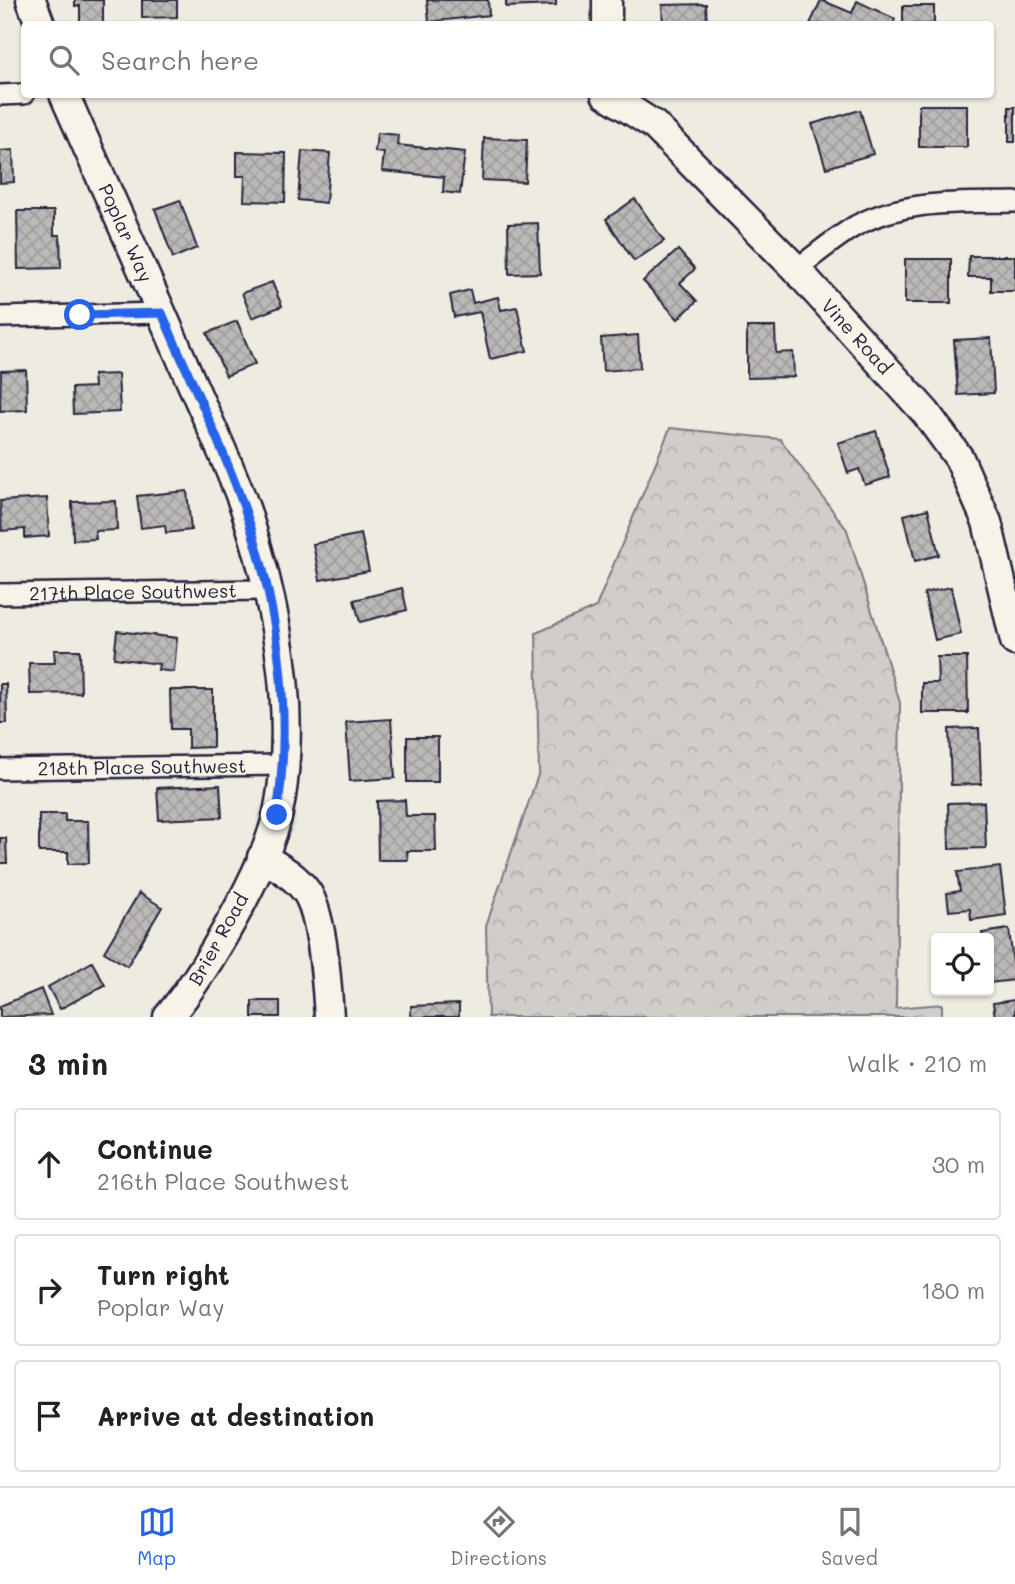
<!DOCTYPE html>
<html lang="en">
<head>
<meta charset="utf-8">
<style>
  :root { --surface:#fff; --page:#f2f2f2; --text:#222; --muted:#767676; --line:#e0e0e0; --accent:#2563eb }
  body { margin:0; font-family:Mali,sans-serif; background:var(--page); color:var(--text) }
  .controls { position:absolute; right:21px; bottom:21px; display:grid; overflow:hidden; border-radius:7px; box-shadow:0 2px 5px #0004 }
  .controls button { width:63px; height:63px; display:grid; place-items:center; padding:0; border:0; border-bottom:2px solid var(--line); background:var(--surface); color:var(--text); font:35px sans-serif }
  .stop { position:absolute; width:21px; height:21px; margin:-16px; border:5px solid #2563eb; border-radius:50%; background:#fff }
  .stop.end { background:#2563eb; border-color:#fff; box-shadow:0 2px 7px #0008 }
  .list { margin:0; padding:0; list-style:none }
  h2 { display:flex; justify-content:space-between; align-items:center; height:91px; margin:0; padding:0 28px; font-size:30px }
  h2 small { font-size:23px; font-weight:400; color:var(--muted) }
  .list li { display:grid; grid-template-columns:46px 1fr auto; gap:21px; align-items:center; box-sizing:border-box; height:112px; margin:0 14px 14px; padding:0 14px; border:2px solid var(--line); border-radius:7px }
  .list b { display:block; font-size:26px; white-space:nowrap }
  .list p { margin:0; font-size:23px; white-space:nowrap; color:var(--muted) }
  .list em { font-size:23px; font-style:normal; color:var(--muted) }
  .icon { flex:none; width:38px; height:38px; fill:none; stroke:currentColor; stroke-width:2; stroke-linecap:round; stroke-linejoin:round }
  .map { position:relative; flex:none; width:1015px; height:1017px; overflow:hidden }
  .search { position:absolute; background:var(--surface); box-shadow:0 2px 5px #0004; left:21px; right:21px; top:21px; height:77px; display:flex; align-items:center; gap:18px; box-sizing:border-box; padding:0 24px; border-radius:7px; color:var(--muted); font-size:26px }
  .sheet { height:469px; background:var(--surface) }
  nav { display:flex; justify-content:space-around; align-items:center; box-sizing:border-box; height:98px; border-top:2px solid var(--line); background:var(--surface); font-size:19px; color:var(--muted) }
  nav a { display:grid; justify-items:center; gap:4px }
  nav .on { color:var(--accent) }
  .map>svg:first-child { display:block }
  .forest { fill:url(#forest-crowns); stroke:#7a7882; stroke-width:2 }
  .building { fill:url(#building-cross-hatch); stroke:#22223b; stroke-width:2 }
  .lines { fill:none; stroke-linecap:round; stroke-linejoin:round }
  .street-casing { stroke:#22223b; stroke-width:24 }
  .secondary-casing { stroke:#22223b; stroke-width:33 }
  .street { stroke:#f7f3e8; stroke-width:19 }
  .secondary { stroke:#f7f3e8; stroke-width:28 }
  .route { stroke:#2563eb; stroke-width:9 }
  .labels { text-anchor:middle; stroke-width:5; stroke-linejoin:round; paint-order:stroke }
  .street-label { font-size:19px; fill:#22223b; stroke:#f7f3e8 }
</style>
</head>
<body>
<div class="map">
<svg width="1015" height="1017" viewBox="0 0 1015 1017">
  <defs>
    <pattern id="forest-crowns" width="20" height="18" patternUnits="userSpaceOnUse" patternTransform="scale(1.75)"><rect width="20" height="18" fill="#d1cdc9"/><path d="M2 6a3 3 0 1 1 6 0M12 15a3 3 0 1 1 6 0" fill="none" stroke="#b3b0ae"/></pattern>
    <pattern id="building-cross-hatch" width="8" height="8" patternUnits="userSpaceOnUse" patternTransform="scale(1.75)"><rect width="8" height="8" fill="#bbb8b7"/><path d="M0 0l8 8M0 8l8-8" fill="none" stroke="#a09e9e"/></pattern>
  </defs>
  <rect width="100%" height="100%" fill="#eeebe1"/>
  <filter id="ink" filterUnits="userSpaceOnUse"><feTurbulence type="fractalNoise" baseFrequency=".0143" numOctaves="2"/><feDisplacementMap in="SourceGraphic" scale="14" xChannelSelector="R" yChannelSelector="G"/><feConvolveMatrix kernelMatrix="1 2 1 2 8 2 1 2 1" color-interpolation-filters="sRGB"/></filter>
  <g filter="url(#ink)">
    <!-- forest -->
    <path class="forest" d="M670 428 780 439 847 530 900 703 896 1008 942 1004V1017H488L486 926 539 772 536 633 596 607Z"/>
    <!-- building -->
    <g class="building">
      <path d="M75 0H103V24H80V6H75Z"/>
      <path d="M142 0H177V17L142 18Z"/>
      <path d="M427 0H488L489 15 429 22Z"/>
      <path d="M506 0H556V5L506 7Z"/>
      <path d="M821 0 852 13 857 1 895 19 893 24H810Z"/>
      <path d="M706 4 707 24H663L662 5Z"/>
      <rect x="903" y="6" width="31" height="18"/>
      <rect x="919" y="105" width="48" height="42"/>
      <rect x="1009" y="107" width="6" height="35"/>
      <path d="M860 110 873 154 826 168 812 124Z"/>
      <path d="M377 133 398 135 397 145 465 152 460 194 443 192 444 177 382 171 384 153 375 152Z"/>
      <path d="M484 138 527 140 525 182 482 180Z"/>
      <path d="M13 150 14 182 0 183V151Z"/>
      <path d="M302 151 330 153 326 203 298 200Z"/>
      <path d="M237 152 286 153 285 202 244 201 245 176H237Z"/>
      <path d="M635 199 664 241 634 261 606 219Z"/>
      <path d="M180 200 197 248 173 258 155 209Z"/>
      <path d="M17 211H54V235H60L61 268 18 269Z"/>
      <path d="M538 223 540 273 509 274 508 224Z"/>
      <path d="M678 250 695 269 680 283 697 301 678 319 643 281Z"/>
      <path d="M969 256H1015V291H991V277H968Z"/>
      <rect x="905" y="259" width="46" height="44"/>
      <path d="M272 282 282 306 252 318 242 293Z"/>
      <path d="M470 290 473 303 498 297 501 310 517 307 527 351 490 359 480 312 454 317 450 295Z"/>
      <path d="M237 321 255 364 226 376 207 333Z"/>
      <path d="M747 327H775L776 353 793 352 794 377 747 378Z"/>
      <path d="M638 335 640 368 603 371 601 338Z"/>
      <path d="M991 338 994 393 958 395 954 340Z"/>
      <path d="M26 370 27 410 0 411 1 371Z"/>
      <path d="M118 374 120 412 73 414 72 388 94 387 93 375Z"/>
      <path d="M876 431 890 477 865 485 859 469 848 473 838 443Z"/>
      <path d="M187 491 191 530 166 533 165 525 141 528 137 496Z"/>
      <path d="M47 498 49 536 25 538V529L2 531 0 501Z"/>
      <path d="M116 501 117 530 95 531 96 539 73 540 72 502Z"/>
      <path d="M928 509 939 555 915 561 904 515Z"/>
      <path d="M361 534 369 571 320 580 313 544Z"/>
      <path d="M951 587 961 634 935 640 924 593Z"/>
      <path d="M402 588 407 610 360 622 354 600Z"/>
      <path d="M117 631 177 638 174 672 158 670 159 664 114 658Z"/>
      <path d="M54 650H80L81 693 30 694 29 663H55Z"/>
      <path d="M937 657H967L968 713H922V683H938Z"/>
      <path d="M0 684H6L7 723H0Z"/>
      <path d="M170 690H213V747L188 748V729H171Z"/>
      <path d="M391 719 395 778 350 781 346 722Z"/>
      <path d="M979 728 981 784 951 785 949 729Z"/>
      <rect x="407" y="737" width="31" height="45"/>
      <path d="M220 785 222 817 159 820 157 788Z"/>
      <path d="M405 800 406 816H435L436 851H407L408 860H378L377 801Z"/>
      <path d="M984 802 986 848 949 849 948 803Z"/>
      <path d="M39 814H65V821H88L89 863 68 864V852H39Z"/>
      <path d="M0 838H6L7 863H0Z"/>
      <path d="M1000 867 1006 915 971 920 970 909 949 911 947 893 960 891 957 872Z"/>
      <path d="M139 893 162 907 127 966 104 952Z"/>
      <path d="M1009 929 1015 980 989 983V938H983L982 933Z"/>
      <path d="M92 962 105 985 60 1009 48 987Z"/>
      <path d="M41 989 51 1015 0 1017V1006Z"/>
      <path d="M1015 1000V1017H995L993 1003Z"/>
      <rect x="252" y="1001" width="28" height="16"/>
      <path d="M459 1004V1017H411V1006Z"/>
    </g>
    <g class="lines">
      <!-- street casing -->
      <g class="street-casing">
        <g id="street">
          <path d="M0 95 24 94"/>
          <path d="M796 269C816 255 836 237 857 225 906 199 962 203 1015 202"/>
          <path d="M0 317 161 313"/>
          <path id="s1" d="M0 594 267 590"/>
          <path id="s2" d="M0 769 284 765"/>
        </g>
      </g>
      <!-- secondary casing -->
      <g class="secondary-casing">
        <g id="secondary">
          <path d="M31 0 40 24"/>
          <path d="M607 24V0"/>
          <path id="s3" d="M64 94C104 185 145 274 184 365 204 413 229 462 246 511 276 604 298 716 278 813 265 870 206 972 168 1017"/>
          <path id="s4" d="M606 94 654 125 796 269 926 413 959 458 987 522 1015 641"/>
          <path d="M262 857C279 867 297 877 308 894 323 920 327 986 329 1017"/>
        </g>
      </g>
      <!-- street -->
      <use href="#street" class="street"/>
      <!-- secondary -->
      <use href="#secondary" class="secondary"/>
    </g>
  </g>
  <g class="lines" filter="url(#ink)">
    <!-- route -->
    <path class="route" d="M80 315 162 313C189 378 222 443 245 510 279 607 292 714 277 815"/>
  </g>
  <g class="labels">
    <!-- street labels -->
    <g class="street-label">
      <text dy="7" stroke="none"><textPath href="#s3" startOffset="152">Poplar Way</textPath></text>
      <text dy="7" stroke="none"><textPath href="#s4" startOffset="350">Vine Road</textPath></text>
      <text dy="7" stroke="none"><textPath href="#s1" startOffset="133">217th Place Southwest</textPath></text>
      <text dy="7" stroke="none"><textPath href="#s2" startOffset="142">218th Place Southwest</textPath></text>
      <text transform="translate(218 939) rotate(-61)" y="7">Brier Road</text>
    </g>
  </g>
</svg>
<div class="controls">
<button><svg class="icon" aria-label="locate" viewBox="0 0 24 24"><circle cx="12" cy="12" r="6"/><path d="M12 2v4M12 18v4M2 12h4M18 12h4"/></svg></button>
</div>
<div class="stop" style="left:80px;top:315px"></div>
<div class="stop end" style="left:277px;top:815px"></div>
<div class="search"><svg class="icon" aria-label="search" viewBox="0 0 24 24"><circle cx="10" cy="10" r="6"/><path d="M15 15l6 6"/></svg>Search here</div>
</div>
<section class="sheet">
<h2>3 min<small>Walk · 210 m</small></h2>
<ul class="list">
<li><svg class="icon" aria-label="ahead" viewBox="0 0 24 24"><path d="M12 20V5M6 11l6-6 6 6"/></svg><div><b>Continue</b><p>216th Place Southwest</p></div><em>30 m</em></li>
<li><svg class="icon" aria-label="right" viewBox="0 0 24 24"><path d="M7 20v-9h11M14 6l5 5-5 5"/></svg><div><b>Turn right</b><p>Poplar Way</p></div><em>180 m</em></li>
<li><svg class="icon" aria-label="arrive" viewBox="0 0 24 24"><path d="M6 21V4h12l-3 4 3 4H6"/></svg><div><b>Arrive at destination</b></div></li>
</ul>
</section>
<nav>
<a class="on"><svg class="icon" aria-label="map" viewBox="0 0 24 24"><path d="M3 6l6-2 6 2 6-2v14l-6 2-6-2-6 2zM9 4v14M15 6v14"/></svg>Map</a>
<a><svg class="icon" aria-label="directions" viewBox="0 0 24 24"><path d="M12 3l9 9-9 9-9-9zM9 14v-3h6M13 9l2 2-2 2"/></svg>Directions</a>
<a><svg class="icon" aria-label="saved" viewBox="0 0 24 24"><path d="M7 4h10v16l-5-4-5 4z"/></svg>Saved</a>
</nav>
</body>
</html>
